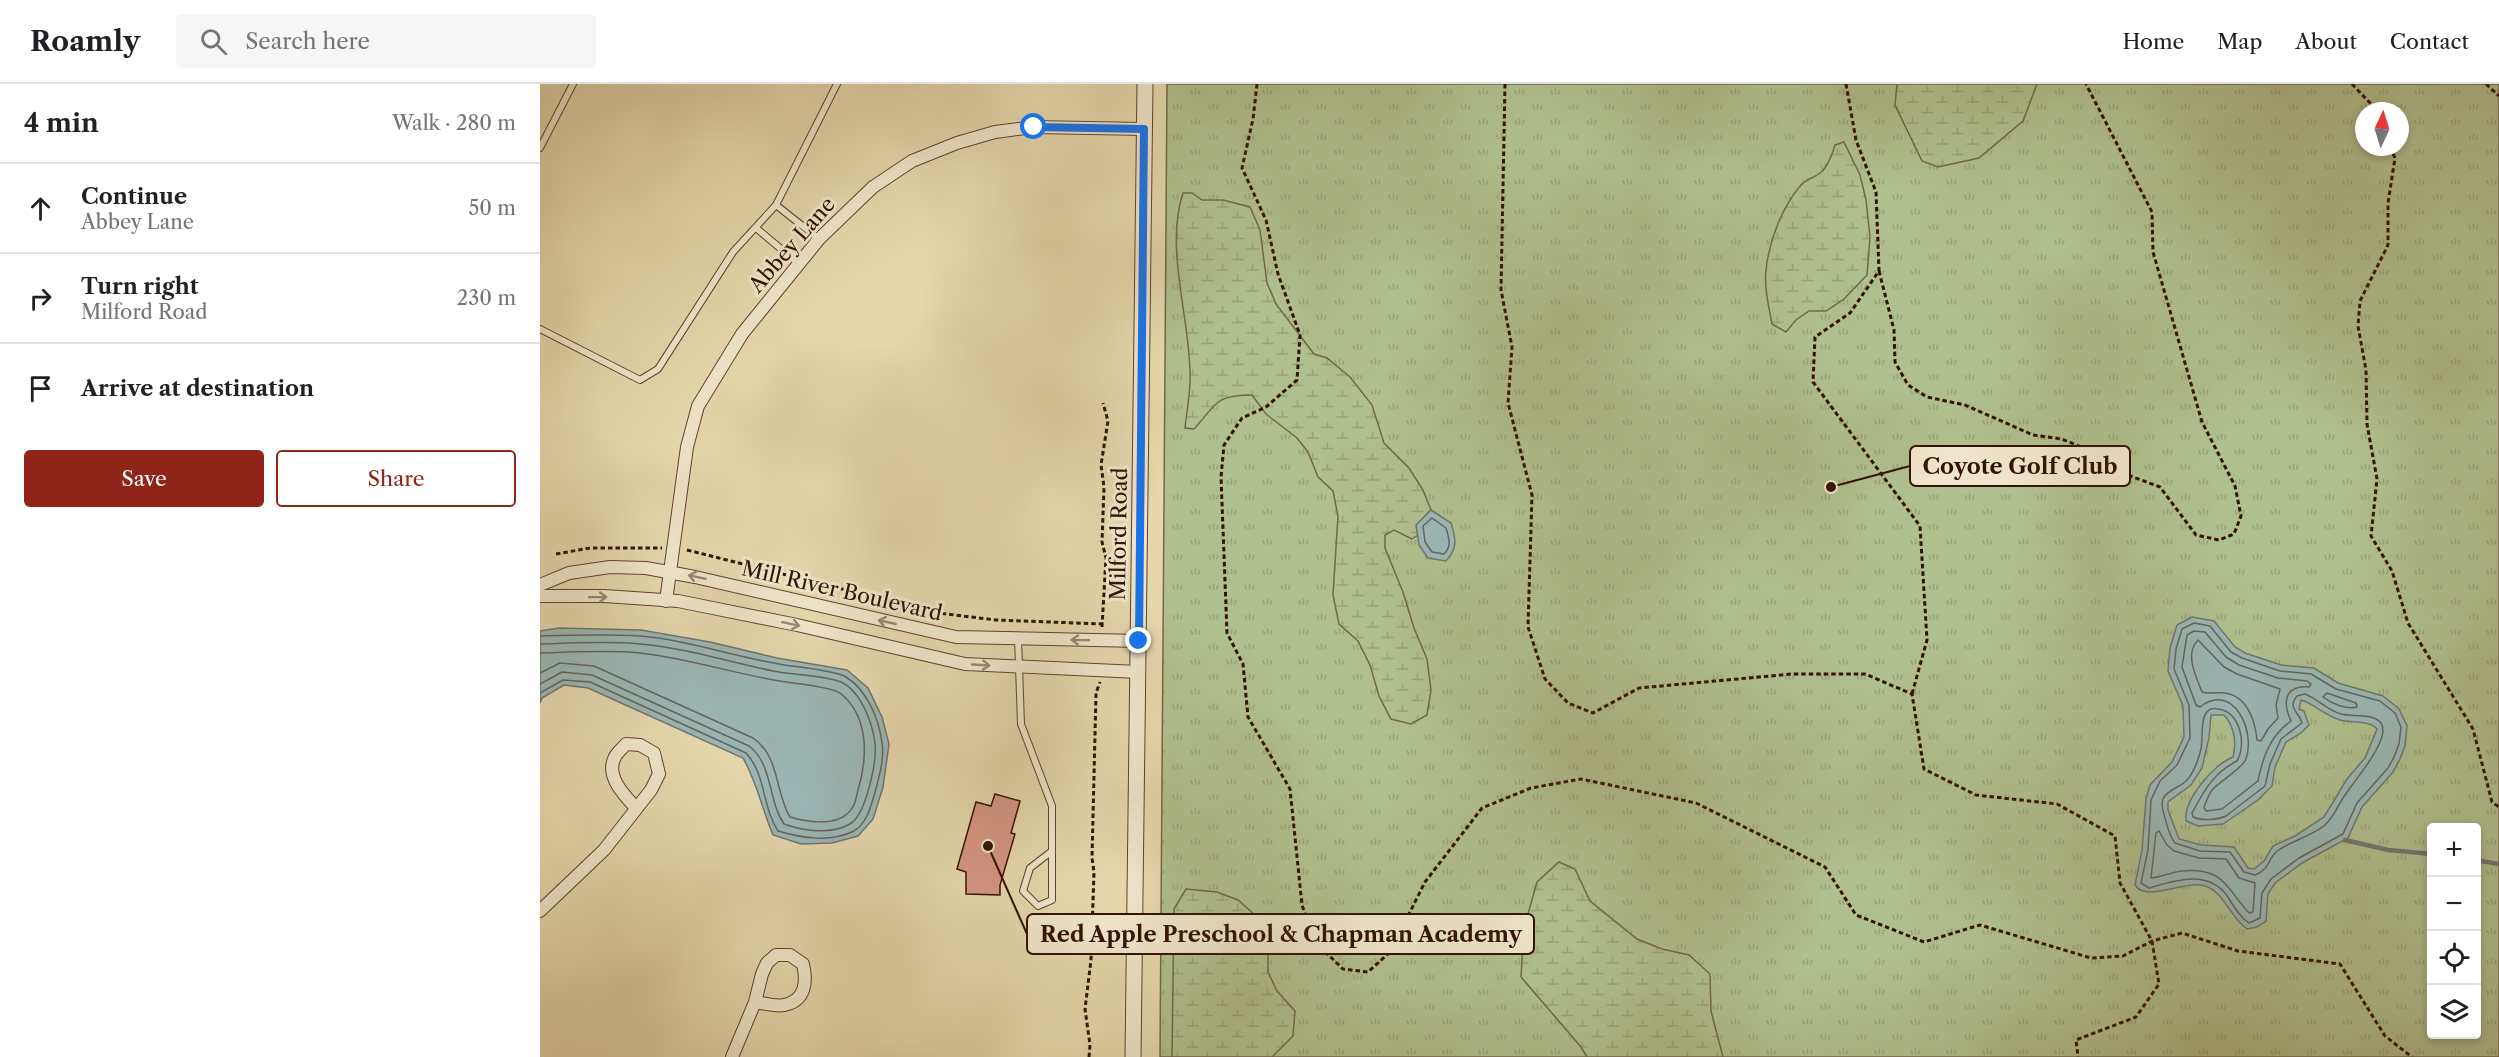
<!DOCTYPE html>
<html lang="en">
<head>
<meta charset="utf-8">
<style>
  :root { --surface:#fff; --page:#f6f6f6; --text:#202124; --muted:#757577; --line:#e0e0e0; --accent:#8f2418 }
  body { margin:0; font-family:"Libre Caslon Text",serif; background:var(--page); color:var(--text) }
  .controls { position:absolute; right:18px; bottom:18px; display:grid; overflow:hidden; border-radius:6px; box-shadow:0 3px 9px #0003 }
  .controls button { width:54px; height:54px; display:grid; place-items:center; padding:0; border:0; border-bottom:2px solid var(--line); background:var(--surface); color:var(--text); font:30px sans-serif }
  .compass { position:absolute; left:1815px; top:18px; width:54px; height:54px; border-radius:50%; background:var(--surface); box-shadow:0 3px 9px #0003; rotate:4deg }
  .stop { position:absolute; width:18px; height:18px; margin:-14px; border:4px solid #1a73e8; border-radius:50%; background:#fff }
  .stop.end { background:#1a73e8; border-color:#fff; box-shadow:0 2px 6px #0008 }
  .list { margin:0; padding:0; list-style:none }
  h2 { display:flex; justify-content:space-between; align-items:center; height:78px; margin:0; padding:0 24px; font-size:26px }
  h2 small { font-size:20px; font-weight:400; color:var(--muted) }
  .list li { display:grid; grid-template-columns:39px 1fr auto; gap:18px; align-items:center; box-sizing:border-box; height:90px; padding:0 24px; border-top:2px solid var(--line) }
  .list b { display:block; font-size:22px; white-space:nowrap }
  .list p { margin:0; font-size:20px; white-space:nowrap; color:var(--muted) }
  .list em { font-size:20px; font-style:normal; color:var(--muted) }
  .actions { display:flex; gap:12px; padding:18px 24px }
  .actions a { flex:1; padding:14px 0; border:2px solid var(--accent); border-radius:6px; text-align:center; font-size:21px; color:var(--accent) }
  .actions .main { background:var(--accent); color:#fff }
  .icon { flex:none; width:33px; height:33px; fill:none; stroke:currentColor; stroke-width:2; stroke-linecap:round; stroke-linejoin:round }
  .map { position:relative; flex:none; width:1959px; height:973px; overflow:hidden }
  header { display:flex; align-items:center; gap:36px; box-sizing:border-box; height:84px; padding:0 30px; background:var(--surface); border-bottom:2px solid var(--line) }
  header strong { font-size:28px }
  nav { display:flex; gap:33px; margin-inline-start:auto; font-size:21px }
  .search { width:420px; height:54px; background:var(--page); display:flex; align-items:center; gap:15px; box-sizing:border-box; padding:0 21px; border-radius:6px; color:var(--muted); font-size:22px }
  main { display:flex }
  aside { flex:1; background:var(--surface) }
  .map>svg:first-child { display:block }
  .grass { fill:url(#grass-tufts); stroke:#72684a; stroke-width:1.5; fill-rule:evenodd }
  .wetland { fill:url(#wetland-marsh); stroke:#72684a; stroke-width:1.5 }
  .water { fill:#9ab7b5; stroke:#71756f; stroke-width:1.5; fill-rule:evenodd }
  .lines { fill:none; stroke-linecap:round; stroke-linejoin:round }
  .shore { stroke:#66645d; stroke-width:1.5 }
  .stream { stroke:#71756f; stroke-width:4.5 }
  .building { fill:#d59584; stroke:#331205; stroke-width:1.5 }
  .service-casing { stroke:#60432f; stroke-width:8 }
  .minor-casing { stroke:#60432f; stroke-width:14 }
  .tertiary-casing { stroke:#60432f; stroke-width:17 }
  .path { stroke:#331205; stroke-width:3; stroke-dasharray:4.5 3; stroke-linecap:butt }
  .service { stroke:#efe5ca; stroke-width:6 }
  .minor { stroke:#efe5ca; stroke-width:12 }
  .tertiary { stroke:#efe5ca; stroke-width:15 }
  .oneway { stroke:#9a8671 }
  .route { stroke:#1a73e8; stroke-width:8 }
  .labels { text-anchor:middle; stroke-width:6; stroke-linejoin:round; paint-order:stroke }
  .street-label { font-size:21px; fill:#331205; stroke:#efe5ca }
  .leader { fill:none; stroke:#331205; stroke-width:2 }
  .callout-dot { fill:#331205; stroke:#efe5ca; stroke-width:2 }
  .callout { fill:#efe5ca; stroke:#331205; stroke-width:2 }
  .callout-label { font-size:22px; text-anchor:middle; font-weight:bold; fill:#331205 }
</style>
</head>
<body>
<header>
<strong>Roamly</strong>
<div class="search"><svg class="icon" aria-label="search" viewBox="0 0 24 24"><circle cx="10" cy="10" r="6"/><path d="M15 15l6 6"/></svg>Search here</div>
<nav><a>Home</a><a>Map</a><a>About</a><a>Contact</a></nav>
</header>
<main>
<aside>
<h2>4 min<small>Walk · 280 m</small></h2>
<ul class="list">
<li><svg class="icon" aria-label="ahead" viewBox="0 0 24 24"><path d="M12 20V5M6 11l6-6 6 6"/></svg><div><b>Continue</b><p>Abbey Lane</p></div><em>50 m</em></li>
<li><svg class="icon" aria-label="right" viewBox="0 0 24 24"><path d="M7 20v-9h11M14 6l5 5-5 5"/></svg><div><b>Turn right</b><p>Milford Road</p></div><em>230 m</em></li>
<li><svg class="icon" aria-label="arrive" viewBox="0 0 24 24"><path d="M6 21V4h12l-3 4 3 4H6"/></svg><div><b>Arrive at destination</b></div></li>
</ul>
<div class="actions"><a class="main">Save</a><a>Share</a></div>
</aside>
<div class="map">
<svg width="1959" height="973" viewBox="0 0 1959 973">
  <defs>
    <pattern id="grass-tufts" width="24" height="20" patternUnits="userSpaceOnUse" patternTransform="scale(1.5)"><rect width="24" height="20" fill="#b0bf8e"/><path d="M3 7l-1-3M5 7V3M7 7l1-3M15 17l-1-3M17 17v-4M19 17l1-3" fill="none" stroke="#98a379"/></pattern>
    <pattern id="wetland-marsh" width="20" height="14" patternUnits="userSpaceOnUse" patternTransform="scale(1.5)"><rect width="20" height="14" fill="#b0bf8e"/><path d="M1 5h8M5 5V1M11 12h8M15 12V8" fill="none" stroke="#98a379"/></pattern>
  </defs>
  <rect width="100%" height="100%" fill="#e6d7ad"/>
  <filter id="stains"><feTurbulence type="fractalNoise" baseFrequency=".00333" numOctaves="4"/><feColorMatrix values="0 0 0 0 .2 0 0 0 0 .09 0 0 0 0 .02 0 0 0 .5 -.17"/></filter>
  <radialGradient id="worn" r=".72"><stop offset=".6" stop-color="#630" stop-opacity="0"/><stop offset="1" stop-color="#630" stop-opacity=".3"/></radialGradient>
  <!-- grass -->
  <path class="grass" d="M627 0H1959V973H620ZM1824 27H1860V63H1824ZM1892 744H1936V950H1892Z"/>
  <!-- wetland -->
  <g class="wetland">
    <path d="M1357 0H1497L1483 37 1439 74 1398 83 1382 77 1355 21Z"/>
    <path d="M1304 58 1320 91 1326 116 1330 153 1327 191 1304 215 1286 227H1269L1256 236 1246 248 1232 240C1229 223 1224 204 1226 186 1229 157 1242 123 1261 101 1266 95 1274 94 1280 89 1288 83 1292 71 1295 61Z"/>
    <path d="M643 109H652L662 116H683L710 123 720 146 727 199 736 220 774 270 787 274 810 293 832 321 844 359 869 384 883 406 891 426 877 441 878 451 872 455 854 446 845 451V464L863 508 874 544 887 575 891 606 887 631 871 640 851 635 839 612 830 581 818 557 799 540 793 511 798 432 793 407 778 393 768 368 757 354 726 330 712 311C674 311 677 320 654 345L645 344C647 325 651 306 650 288 649 231 625 163 643 109Z"/>
    <path d="M1019 778 1035 785 1050 817 1097 855 1122 865 1149 871 1170 890 1171 927 1183 973H1047L1041 963 981 893 984 844 997 798Z"/>
    <path d="M646 805 677 808 698 816 716 832 728 851V888L737 907 755 927 753 952 732 973H632L634 825Z"/>
  </g>
  <!-- water -->
  <g class="water">
    <path d="M891 426 911 439C916 455 918 464 906 477L888 474 879 461 876 441Z"/>
    <path d="M1652 533 1674 537 1695 563 1705 569 1741 581 1774 584 1798 599 1843 612 1859 625 1867 642 1865 662 1860 675 1853 688 1822 723 1808 754 1762 779 1735 799 1728 810 1726 837 1717 843 1707 845C1689 833 1684 805 1661 801 1642 798 1605 818 1595 801L1602 766 1606 715 1610 701 1632 678 1644 653 1643 622 1628 587 1630 564 1637 541ZM1761 616C1772 618 1785 632 1800 636 1811 639 1830 636 1837 645L1825 674 1807 695 1784 733 1755 752 1733 762 1724 777 1714 785 1708 784 1694 763 1661 761 1639 755 1628 726V718L1651 701 1662 684 1669 654 1671 631H1684C1694 642 1697 658 1693 673 1674 680 1643 716 1646 737L1658 742 1683 740 1718 716 1732 702 1735 683 1746 658 1761 649 1769 641 1764 627 1759 625Z"/>
    <path d="M19 544 101 546 170 558 237 574 307 586 328 604 342 633 349 660 343 703 333 735 318 752 292 759 261 760 233 751C222 725 217 698 203 674L48 604 24 601 2 614 0 619V547Z"/>
  </g>
  <g class="lines">
    <!-- shore -->
    <g class="shore">
      <path d="M892 434 906 444C909 454 912 462 904 470L892 468 885 458 883 442Z"/>
      <path d="M1654 539 1670 542 1691 568 1702 574 1740 587 1771 590 1796 605 1840 617 1855 629 1861 643 1859 660 1854 673 1848 684 1817 719 1803 750 1759 774 1731 795 1722 809 1720 834 1709 839C1700 833 1694 823 1688 813 1669 785 1636 796 1609 804L1601 799 1608 766 1611 716 1620 697 1637 681 1650 654 1649 621 1634 585 1636 565 1642 545Z"/>
      <path d="M1654 547 1665 548 1686 573 1699 581 1738 594 1767 597 1771 600 1769 603C1743 601 1743 620 1751 637 1730 652 1723 672 1718 697L1682 725 1666 727 1664 723C1666 718 1669 710 1672 706 1680 697 1703 684 1706 675 1716 647 1693 597 1660 623L1656 621 1642 583 1647 551Z"/>
      <path d="M0 552C33 551 67 550 100 552 147 556 192 572 239 580 254 583 295 586 306 593 327 606 339 635 342 659 345 674 338 697 334 712 330 725 326 740 314 747 290 759 262 754 238 747 222 723 226 690 206 669L50 598 23 596 0 609"/>
      <path d="M1658 556 1684 583 1697 590 1740 605 1736 621 1738 634 1728 645 1721 657 1717 656C1715 636 1707 612 1685 609 1677 608 1668 610 1662 608 1656 592 1644 570 1658 556Z"/>
      <path d="M0 560C33 559 67 557 100 560 145 564 189 578 233 587 252 591 284 591 301 598 321 607 333 640 335 660 337 677 326 731 310 740 291 751 263 747 244 740 228 717 233 680 209 662L52 591 22 588 0 600"/>
      <path d="M0 569C33 568 67 566 100 569 145 574 189 588 234 596 248 599 291 602 300 609 329 632 328 673 318 706 316 714 315 724 307 730 294 742 266 738 250 733 235 709 240 672 213 654L54 582 20 579 0 589"/>
      <path d="M1787 609 1816 619 1817 623C1807 626 1792 620 1783 613Z"/>
      <path d="M1765 610C1778 615 1787 626 1801 630 1812 633 1834 629 1841 639 1852 655 1813 698 1805 711 1798 721 1794 733 1785 741 1772 752 1748 758 1736 768 1727 777 1730 785 1715 791L1704 788 1690 768 1660 767 1635 759C1630 753 1628 745 1626 738 1625 731 1620 723 1623 715 1627 706 1638 704 1645 698 1654 690 1658 677 1661 665 1663 656 1660 631 1669 626 1672 624 1674 624 1678 625 1700 627 1707 660 1697 677 1673 689 1664 707 1652 729L1653 733C1661 737 1678 736 1686 732L1725 702 1730 680 1741 655 1762 639C1759 628 1747 624 1757 612Z"/>
      <path d="M1619 747 1627 761 1634 767 1659 774 1686 775 1699 794 1715 799 1713 828 1709 829C1686 804 1684 783 1642 787 1632 788 1621 793 1611 794L1616 749Z"/>
    </g>
    <!-- stream -->
    <g class="stream">
      <path d="M1805 756 1848 766 1892 770"/>
      <path d="M1936 776 1959 780"/>
    </g>
  </g>
  <!-- building -->
  <path class="building" d="M455 710 480 717 471 749 475 750 460 801V811L426 810V788L417 785 436 718 451 722Z"/>
  <g class="lines">
    <!-- service casing -->
    <g class="service-casing">
      <g id="service">
        <path d="M0 64 33 0"/>
        <path d="M236 121 279 155"/>
        <path d="M216 144 259 180"/>
        <path d="M0 245 100 296 118 285 193 168 236 121 297 0"/>
        <path d="M478 554 481 640 512 722V816L498 822 483 807 490 784 512 767"/>
      </g>
    </g>
    <!-- minor casing -->
    <g class="minor-casing">
      <g id="minor">
        <path d="M0 501 29 489 70 483 106 484 155 493 416 553 599 557"/>
        <path d="M0 512H64L138 517 257 541 425 580 598 588"/>
        <path d="M126 517 147 363 158 322 202 250 279 155 333 103 372 77 417 59 455 48 494 43 604 45"/>
        <path d="M0 827 64 766 111 706 119 690 114 669 100 661 86 660C82 665 76 669 74 675 66 693 85 712 96 724"/>
        <path d="M192 973 215 918 222 890 227 879 236 871H250L263 880C267 897 266 917 244 921 236 923 223 919 215 918"/>
      </g>
    </g>
    <!-- tertiary casing -->
    <g class="tertiary-casing">
      <path id="tertiary" d="M593 973 605 0"/>
    </g>
    <!-- path -->
    <g class="path">
      <path d="M717 0 713 35 702 84 726 136 738 190 760 251 757 296 726 323 702 334 684 361 681 393 687 549 703 580 708 633 750 705 762 821 775 858 803 885 828 888 850 868 885 798 942 724 991 704 1041 695 1156 719 1285 783 1316 831 1384 858 1440 841 1551 874 1583 872 1612 857 1642 849 1698 867 1800 880 1845 952 1872 973"/>
      <path d="M965 0 961 206 972 263 968 319 992 411 988 543 1005 595 1028 619 1053 629 1099 604 1252 590H1325L1372 610 1384 685 1436 711 1517 720 1575 752 1580 799 1612 857 1619 900 1596 933 1536 956 1538 973"/>
      <path d="M1306 0 1316 56 1336 108 1339 187 1310 229 1275 253 1273 298 1380 442 1387 556 1372 610"/>
      <path d="M1812 0 1831 20 1834 27"/>
      <path d="M1946 0 1959 12"/>
      <path d="M1850 63 1855 74 1848 119V161L1820 217 1818 242 1826 286 1827 340 1837 395 1831 452 1852 487 1868 539 1933 645 1952 718 1959 723"/>
      <path d="M1339 187 1354 246 1355 278 1368 301 1387 313 1425 321 1493 351 1522 355 1546 365 1585 390 1620 403 1656 451 1679 456 1694 450 1701 432 1695 402 1662 338 1613 168 1612 128 1546 0"/>
      <path d="M147 466 398 529 456 536 563 540"/>
      <path d="M16 470 50 464H122"/>
      <path d="M562 543 566 474 562 458 564 403 561 381 568 337 563 319"/>
      <path d="M549 973 550 961 545 925 551 876 554 788 552 774 556 609 560 598"/>
    </g>
    <!-- service -->
    <use href="#service" class="service"/>
    <!-- minor -->
    <use href="#minor" class="minor"/>
    <!-- tertiary -->
    <use href="#tertiary" class="tertiary"/>
  </g>
  <!-- one-way arrows -->
  <defs><path id="oneway-shaft" d="M-6 0H5M1.5-3L5.5 0L1.5 3" fill="none" stroke-width="1.6" stroke-linecap="round" stroke-linejoin="round" transform="scale(1.5)"/></defs>
  <g class="oneway">
    <use href="#oneway-shaft" transform="translate(157 493) rotate(-168)"/>
    <use href="#oneway-shaft" transform="translate(58 513) rotate(-1)"/>
    <use href="#oneway-shaft" transform="translate(347 538) rotate(-167)"/>
    <use href="#oneway-shaft" transform="translate(251 540) rotate(12)"/>
    <use href="#oneway-shaft" transform="translate(540 556) rotate(-179)"/>
    <use href="#oneway-shaft" transform="translate(441 581) rotate(3)"/>
  </g>
  <g class="lines">
    <!-- route -->
    <path class="route" d="M494 43 604 45 599 557"/>
  </g>
  <g class="labels">
    <!-- street labels -->
    <g class="street-label">
      <text transform="translate(252 161) rotate(-49)" y="7">Abbey Lane</text>
      <text transform="translate(579 450) rotate(-89)" y="7">Milford Road</text>
      <text transform="translate(302 507) rotate(13)" y="7">Mill River Boulevard</text>
    </g>
  </g>
  <!-- callouts -->
  <path class="leader" d="M1291 403L1370 382M448 762L487 850"/>
  <g class="callout-dot">
    <circle cx="1291" cy="403" r="6"/>
    <circle cx="448" cy="762" r="6"/>
  </g>
  <g class="callout">
    <rect x="1370" y="362" width="220" height="40" rx="6"/>
    <rect x="487" y="830" width="507" height="40" rx="6"/>
  </g>
  <g class="callout-label">
    <text x="1480" y="390">Coyote Golf Club</text>
    <text x="741" y="858">Red Apple Preschool &amp; Chapman Academy</text>
  </g>
  <rect width="100%" height="100%" filter="url(#stains)"/>
  <rect width="100%" height="100%" fill="url(#worn)"/>
</svg>
<div class="controls">
<button>+</button>
<button>−</button>
<button><svg class="icon" aria-label="locate" viewBox="0 0 24 24"><circle cx="12" cy="12" r="6"/><path d="M12 2v4M12 18v4M2 12h4M18 12h4"/></svg></button>
<button><svg class="icon" aria-label="layers" viewBox="0 0 24 24"><path d="M12 4l9 5-9 5-9-5zM3 14l9 5 9-5"/></svg></button>
</div>
<svg class="compass" viewBox="-18 -18 36 36"><path d="M0-13l5 13h-10z" fill="#e53935"/><path d="M0 13l5-13h-10z" fill="#757577"/></svg>
<div class="stop" style="left:494px;top:43px"></div>
<div class="stop end" style="left:599px;top:557px"></div>
</div>
</main>
</body>
</html>
